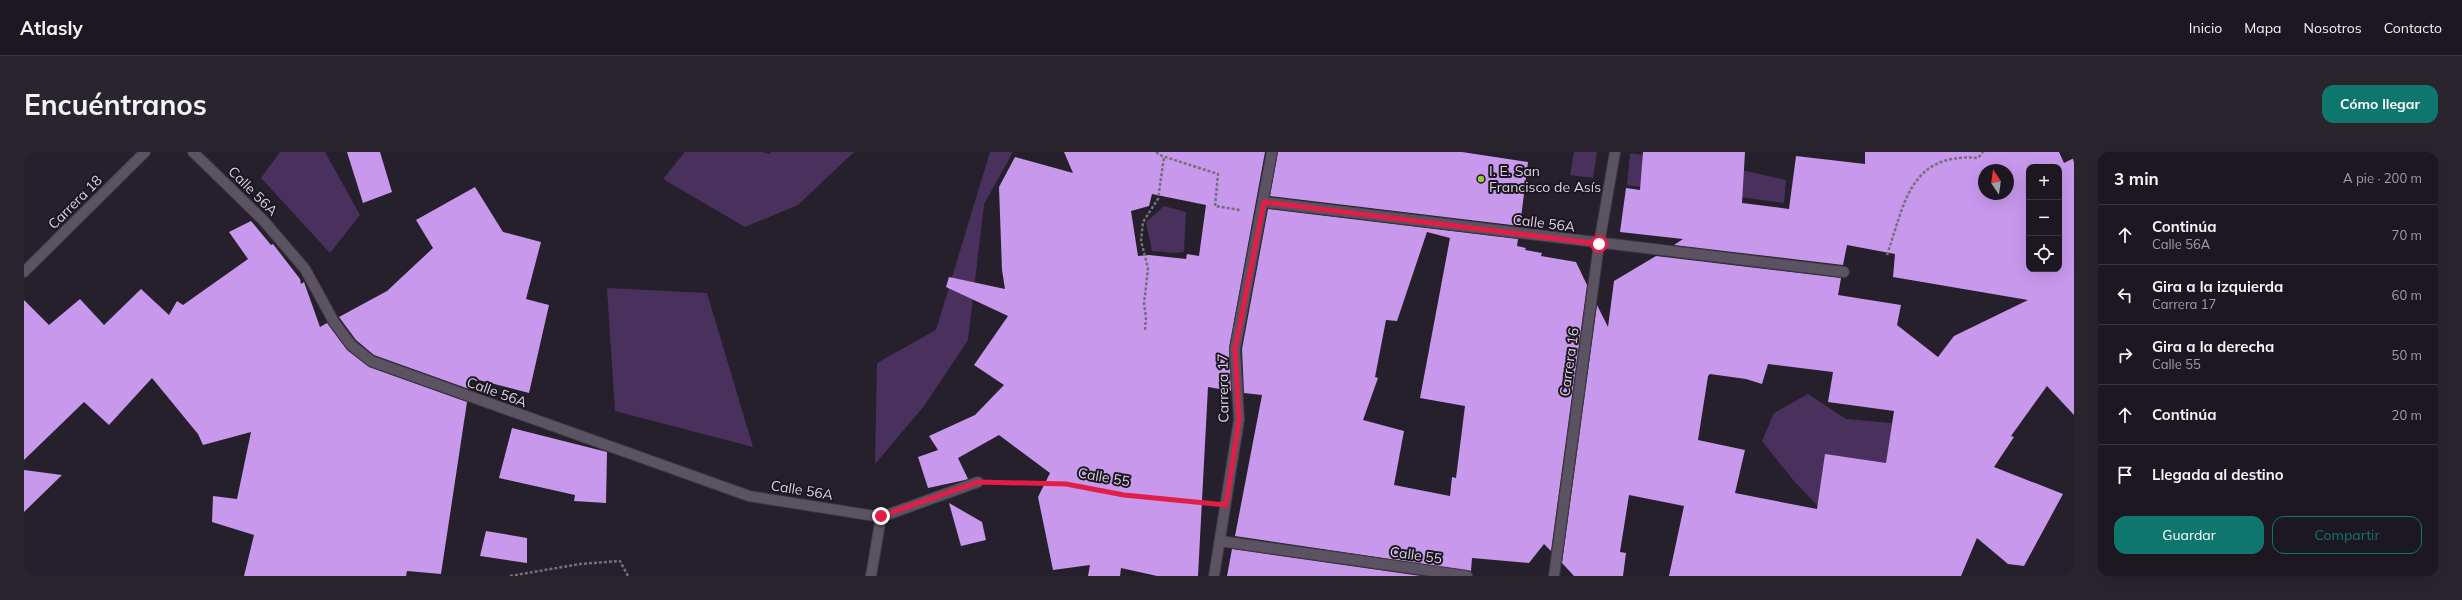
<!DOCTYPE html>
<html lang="es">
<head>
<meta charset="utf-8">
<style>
  :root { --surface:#1c1721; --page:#29242e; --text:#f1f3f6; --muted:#a09fa5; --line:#3a363f; --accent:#0f766e }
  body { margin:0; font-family:Mulish,sans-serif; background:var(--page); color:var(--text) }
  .controls { position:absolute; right:12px; top:12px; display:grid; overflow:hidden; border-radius:8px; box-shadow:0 4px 16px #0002 }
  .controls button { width:36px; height:36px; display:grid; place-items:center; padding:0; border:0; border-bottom:1px solid var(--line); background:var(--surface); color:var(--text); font:20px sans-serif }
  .compass { position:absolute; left:1954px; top:12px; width:36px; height:36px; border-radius:50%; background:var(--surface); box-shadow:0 4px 16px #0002; rotate:347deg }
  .stop { position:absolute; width:12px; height:12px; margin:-9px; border:3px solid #e11d48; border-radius:50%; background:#fff }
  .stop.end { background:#e11d48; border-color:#fff; box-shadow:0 1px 4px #0008 }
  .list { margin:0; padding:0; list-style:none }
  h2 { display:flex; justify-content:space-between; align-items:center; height:52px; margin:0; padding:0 16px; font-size:17px }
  h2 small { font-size:13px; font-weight:400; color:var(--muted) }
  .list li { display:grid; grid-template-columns:26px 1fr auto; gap:12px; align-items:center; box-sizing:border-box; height:60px; padding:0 16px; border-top:1px solid var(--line) }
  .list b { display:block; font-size:15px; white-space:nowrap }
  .list p { margin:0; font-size:13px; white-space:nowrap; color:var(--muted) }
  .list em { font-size:13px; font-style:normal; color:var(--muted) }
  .actions { display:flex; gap:8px; padding:12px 16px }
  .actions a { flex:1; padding:9px 0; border:1px solid var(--accent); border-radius:12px; text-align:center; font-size:14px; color:var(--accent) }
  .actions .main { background:var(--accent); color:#fff }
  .icon { flex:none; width:22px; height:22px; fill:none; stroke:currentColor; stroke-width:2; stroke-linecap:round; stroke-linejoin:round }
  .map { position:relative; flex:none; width:2050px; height:424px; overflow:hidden; border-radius:12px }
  header { display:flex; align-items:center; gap:24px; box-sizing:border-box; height:56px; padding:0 20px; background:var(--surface); border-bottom:1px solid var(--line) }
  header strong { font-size:19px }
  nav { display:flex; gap:22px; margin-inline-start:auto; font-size:14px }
  .intro { display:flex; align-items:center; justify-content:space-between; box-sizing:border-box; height:96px; padding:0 24px }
  h1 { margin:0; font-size:28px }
  .button { padding:10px 18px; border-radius:12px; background:var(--accent); color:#fff; font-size:14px; font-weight:700 }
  main { display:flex; gap:24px; padding:0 24px }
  aside { flex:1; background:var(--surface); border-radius:12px; box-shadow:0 4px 16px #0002 }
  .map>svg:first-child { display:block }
  .green { fill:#4a315d }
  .building { fill:#c798ec; fill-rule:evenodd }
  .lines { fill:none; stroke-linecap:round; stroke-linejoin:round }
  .minor-casing { stroke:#3f3a44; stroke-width:12 }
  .path { stroke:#746f79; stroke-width:2.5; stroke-dasharray:3 2; stroke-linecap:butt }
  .minor { stroke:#5b5361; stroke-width:10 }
  .route { stroke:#e11d48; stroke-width:5 }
  .poi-dot { fill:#92cd3e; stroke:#1d1622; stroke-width:1.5 }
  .labels { text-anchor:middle; stroke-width:4; stroke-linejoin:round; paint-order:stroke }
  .poi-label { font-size:14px; fill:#d8d4dc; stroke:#1d1622; text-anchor:start }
  .street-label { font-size:14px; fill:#d8d4dc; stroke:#1d1622 }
</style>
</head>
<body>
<header>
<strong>Atlasly</strong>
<nav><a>Inicio</a><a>Mapa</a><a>Nosotros</a><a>Contacto</a></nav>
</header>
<div class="intro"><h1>Encuéntranos</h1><a class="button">Cómo llegar</a></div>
<main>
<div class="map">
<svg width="2050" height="424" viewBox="0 0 2050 424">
  <rect width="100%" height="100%" fill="#261f2c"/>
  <!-- green -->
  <g class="green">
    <path d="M256 0H301L336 63 306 101 237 26Z"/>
    <path d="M661 0H739L745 2 747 0H830L774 53 721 75 639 27Z"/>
    <path d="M966 0H989L960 52 944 188 900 254 851 312 853 211 912 178Z"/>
    <path d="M1550 0H1573L1569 26 1546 23Z"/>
    <path d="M1606 1 1619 3 1618 12 1678 44 1603 33Z"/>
    <path d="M1713 17 1762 28 1760 51 1708 44Z"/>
    <path d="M1140 54 1162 60 1160 100 1149 101 1128 99 1122 70Z"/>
    <path d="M583 136 683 141 729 295 591 259Z"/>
    <path d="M1784 242 1822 267 1867 271 1879 299 1808 369 1770 329 1738 289 1750 261Z"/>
  </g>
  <!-- building -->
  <g class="building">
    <path d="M323 0H356L368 40 339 51Z"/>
    <path d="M1040 0H1241L1205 196 1207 239 1184 235 1174 424H1133L1097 416 1096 424H1064L1066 413 1029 418 1014 345 1026 321 975 283 934 306 944 327 941 328 904 336 894 305 914 298 905 284 951 263 980 233 950 213 984 164 922 135 925 125 981 137 978 118 975 35 991 5 1049 21ZM1128 42 1182 53 1175 104 1163 102 1162 107 1125 103 1114 104 1107 59 1125 54Z"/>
    <path d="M1254 0H1438L1504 10 1496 74 1246 44Z"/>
    <path d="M1619 0H1721L1718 51 1765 57 1772 4 1841 12V0H2035L2040 11 2050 6V263L2023 234 1987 284 1990 285 1970 315 2039 342 2000 414 1984 412 1953 386 1937 424H1645L1660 354 1605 343 1596 400 1602 401 1599 424H1550L1538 411 1573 153 1584 175 1590 129 1632 104 1817 126 1814 143 1877 153 1873 173 1914 205 1930 184 2004 148 1869 125 1871 102 1823 93 1819 113 1650 93 1659 87 1596 80 1602 36 1616 38ZM2005 15H2035V117H2005ZM1960 18H1984V42H1960ZM1744 212 1809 220 1804 250 1870 259 1862 311 1801 302 1793 357 1711 341 1721 298 1674 288 1684 224 1686 222 1722 227 1738 232Z"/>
    <path d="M451 35 479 80 517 90 502 147 525 153 505 241 447 226 445 237 350 203 332 188 315 165 363 139 409 96 392 68Z"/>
    <path d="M1244 57 1494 87 1493 94 1502 96 1501 98 1518 101 1517 104 1552 110 1563 133 1527 399 1520 392 1505 411 1448 406 1447 419 1211 384 1238 243 1220 241 1218 197ZM1403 80 1426 86 1396 246 1441 254 1432 326 1428 325 1426 344 1370 333 1380 279 1339 268 1354 226 1351 225 1362 168 1373 169Z"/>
    <path d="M227 69 247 93 249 92 276 127 277 132 280 130 296 175 303 171 323 198 345 215 443 250 417 422 383 419 382 424H220L230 383 188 370 189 344 213 347 227 280 179 293 174 282 128 226 85 273 60 250 0 308V148L25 173 56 147 80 173 117 137 145 163 153 149 159 153 224 107 205 80Z"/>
    <path d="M488 276 583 300 582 351 550 349 551 343 475 326Z"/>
    <path d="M0 318 38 323 0 360Z"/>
    <path d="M925 351 958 370 962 388 937 394Z"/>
    <path d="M462 379 503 386V411L456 404Z"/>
    <path d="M1208 397 1397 424H1203Z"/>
  </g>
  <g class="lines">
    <!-- minor casing -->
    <g class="minor-casing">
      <g id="minor">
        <path d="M169 0 239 68 281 117 310 170 327 193 347 209 725 344 857 365 954 330"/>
        <path d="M1240 50 1820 120"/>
        <path d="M0 120 121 0"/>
        <path d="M1196 389 1443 424"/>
        <path d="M847 424 857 365"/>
        <path d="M1190 424 1215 268 1211 197 1248 0"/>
        <path d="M1530 424 1575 92 1591 0"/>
      </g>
    </g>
    <!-- path -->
    <g class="path">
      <path d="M1132 0 1138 4 1194 22 1191 54 1216 58"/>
      <path d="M1863 103C1880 54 1885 0 1954 6L1959 0"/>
      <path d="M1121 178 1122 165 1120 152 1124 116 1117 89 1119 70 1134 47 1140 5"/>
      <path d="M974 331 1042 332 1100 343 1180 351"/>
      <path d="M486 424 556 412 596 409 604 424"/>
    </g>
    <!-- minor -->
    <use href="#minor" class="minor"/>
  </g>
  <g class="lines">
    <!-- route -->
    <path class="route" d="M857 364 954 330 1042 332 1100 343 1202 353 1215 268 1211 197 1240 50 1575 92"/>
  </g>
  <!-- markers -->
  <circle class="poi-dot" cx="1457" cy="27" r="4"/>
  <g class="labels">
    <!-- poi labels -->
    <g class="poi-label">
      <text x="1465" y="24">I. E. San<tspan x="1465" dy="16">Francisco de Asís</tspan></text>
    </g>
    <!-- street labels -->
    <g class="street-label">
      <text transform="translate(229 39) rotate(45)" y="5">Calle 56A</text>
      <text transform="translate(51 50) rotate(-45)" y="5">Carrera 18</text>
      <text transform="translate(1520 71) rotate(7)" y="5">Calle 56A</text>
      <text transform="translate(1545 210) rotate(-82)" y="5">Carrera 16</text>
      <text transform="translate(1199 236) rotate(-91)" y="5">Carrera 17</text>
      <text transform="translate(473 240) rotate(20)" y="5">Calle 56A</text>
      <text transform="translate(1080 325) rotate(10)" y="5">Calle 55</text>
      <text transform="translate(778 338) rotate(9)" y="5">Calle 56A</text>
      <text transform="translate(1392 403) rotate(8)" y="5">Calle 55</text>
    </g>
  </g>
</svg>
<div class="controls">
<button>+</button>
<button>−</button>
<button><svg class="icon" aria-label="locate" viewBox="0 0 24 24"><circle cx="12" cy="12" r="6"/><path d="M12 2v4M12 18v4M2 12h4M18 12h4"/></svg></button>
</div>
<svg class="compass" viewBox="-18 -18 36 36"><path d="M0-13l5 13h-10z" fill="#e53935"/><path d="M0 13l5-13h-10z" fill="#a09fa5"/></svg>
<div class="stop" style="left:1575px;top:92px"></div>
<div class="stop end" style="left:857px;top:364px"></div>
</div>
<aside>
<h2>3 min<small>A pie · 200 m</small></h2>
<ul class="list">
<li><svg class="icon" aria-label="ahead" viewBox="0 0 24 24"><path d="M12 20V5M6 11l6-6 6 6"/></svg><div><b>Continúa</b><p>Calle 56A</p></div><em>70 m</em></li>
<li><svg class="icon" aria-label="left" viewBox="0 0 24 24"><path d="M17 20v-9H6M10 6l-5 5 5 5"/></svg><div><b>Gira a la izquierda</b><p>Carrera 17</p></div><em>60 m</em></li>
<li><svg class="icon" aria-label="right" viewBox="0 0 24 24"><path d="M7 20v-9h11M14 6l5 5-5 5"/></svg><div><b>Gira a la derecha</b><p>Calle 55</p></div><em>50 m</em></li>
<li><svg class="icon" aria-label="ahead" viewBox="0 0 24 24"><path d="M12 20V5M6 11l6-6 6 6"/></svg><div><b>Continúa</b></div><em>20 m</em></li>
<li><svg class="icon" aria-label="arrive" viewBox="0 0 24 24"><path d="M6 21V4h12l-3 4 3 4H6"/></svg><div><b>Llegada al destino</b></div></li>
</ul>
<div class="actions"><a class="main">Guardar</a><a>Compartir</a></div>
</aside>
</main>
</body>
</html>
